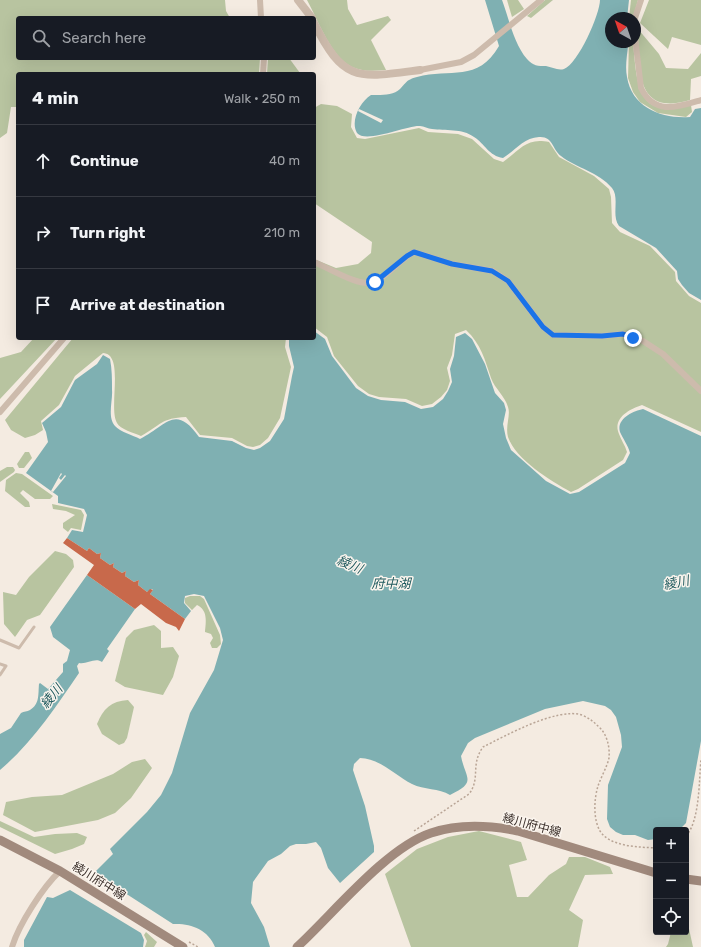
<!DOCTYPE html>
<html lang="en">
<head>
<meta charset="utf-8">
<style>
  :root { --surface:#171b24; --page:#20242c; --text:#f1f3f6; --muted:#9ea1a6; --line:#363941 }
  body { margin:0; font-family:Rubik,"Noto Sans JP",sans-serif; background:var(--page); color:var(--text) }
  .controls { position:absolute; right:12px; bottom:12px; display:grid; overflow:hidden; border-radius:4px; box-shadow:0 4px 16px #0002 }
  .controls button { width:36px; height:36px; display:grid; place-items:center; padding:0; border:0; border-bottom:1px solid var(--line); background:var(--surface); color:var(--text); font:20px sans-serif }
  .compass { position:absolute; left:605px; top:12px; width:36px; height:36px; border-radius:50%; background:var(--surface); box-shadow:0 4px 16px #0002; rotate:320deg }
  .stop { position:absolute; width:12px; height:12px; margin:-9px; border:3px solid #1a73e8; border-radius:50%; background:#fff }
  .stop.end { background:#1a73e8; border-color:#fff; box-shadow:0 1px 4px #0008 }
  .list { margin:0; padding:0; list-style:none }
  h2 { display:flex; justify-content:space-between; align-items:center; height:52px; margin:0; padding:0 16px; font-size:17px }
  h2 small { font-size:13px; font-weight:400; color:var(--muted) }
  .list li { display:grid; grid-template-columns:26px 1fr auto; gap:12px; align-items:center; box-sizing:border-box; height:72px; padding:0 16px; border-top:1px solid var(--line) }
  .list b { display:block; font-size:15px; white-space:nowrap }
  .list em { font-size:13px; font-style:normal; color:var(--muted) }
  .icon { flex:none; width:22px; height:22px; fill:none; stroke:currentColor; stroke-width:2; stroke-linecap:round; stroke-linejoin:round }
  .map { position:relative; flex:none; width:701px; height:947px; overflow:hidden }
  .search { position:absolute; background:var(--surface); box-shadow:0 4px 16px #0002; left:16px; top:16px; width:300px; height:44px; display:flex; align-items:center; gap:10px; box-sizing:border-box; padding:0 14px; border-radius:4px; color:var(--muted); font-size:15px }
  .panel { position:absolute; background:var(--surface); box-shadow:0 4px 16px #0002; left:16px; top:72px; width:300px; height:268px; border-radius:4px }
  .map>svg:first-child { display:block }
  .green { fill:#b8c4a0 }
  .water { fill:#7fb0b2 }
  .pier { fill:#f4ebe1 }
  .building { fill:#c8694b }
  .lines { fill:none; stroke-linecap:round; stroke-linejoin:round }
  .path { stroke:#b9a596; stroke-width:1.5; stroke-dasharray:2 2; stroke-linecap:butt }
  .service { stroke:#cdbbac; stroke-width:3 }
  .minor { stroke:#cdbbac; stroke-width:6 }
  .tertiary { stroke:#cdbbac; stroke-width:8 }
  .secondary { stroke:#a18a7d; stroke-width:9 }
  .route { stroke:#1a73e8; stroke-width:5 }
  .labels { text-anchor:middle; stroke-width:3; stroke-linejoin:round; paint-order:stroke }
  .street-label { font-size:12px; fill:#3b302b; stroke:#fbf5ee }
  .water-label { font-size:13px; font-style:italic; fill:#1f5a5e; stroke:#fbf5ee }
</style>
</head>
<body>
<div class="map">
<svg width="701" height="947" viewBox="0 0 701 947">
  <rect width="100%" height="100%" fill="#f4ebe1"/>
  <!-- green -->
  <g class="green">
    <path d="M0 0H225L226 11 230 18H18V58H260L259 74H18V107H11L7 133 0 138Z"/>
    <path d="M307 0H347L348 9 357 25 388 16 391 20 371 40 386 70C375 71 363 72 352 67 331 57 318 20 307 0Z"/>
    <path d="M507 0H518L524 9 512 17Z"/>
    <path d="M545 0H553L531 18 527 16Z"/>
    <path d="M631 0H638L633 18H629Z"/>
    <path d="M649 0H701V45L672 37 668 49 640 23Z"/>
    <path d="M638 29 659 54 666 68 688 69 701 53V76L691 79 690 100C635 117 639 68 638 29Z"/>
    <path d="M629 42H633C637 83 636 121 691 105L692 112 686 117 658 113 640 102 633 92 628 78Z"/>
    <path d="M268 58H289L300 73 267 74Z"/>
    <path d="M321 104 337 106 352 114 351 127 357 138 365 139 419 128 428 132 458 134 472 139 494 159 503 162C520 150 526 137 549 142L559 157 594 176 609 189 611 197 612 223 620 232 650 246 675 272 676 281 689 296 701 303V432L642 405C630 409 612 418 619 434 621 440 625 445 627 452L623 460 578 489 571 492C551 481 516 460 508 437 505 426 511 415 508 407 505 396 495 389 491 378 485 360 481 344 466 330L455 334 452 355 447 368 450 381 447 390 441 397 432 404 422 406 406 399 379 397 369 394 358 386 334 356 327 337 314 327V259L336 268 358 264 371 253 372 242 314 203V108Z"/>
    <path d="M34 338H57L0 399V358L21 352Z"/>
    <path d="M73 338H286L285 347 291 367 280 418 268 438 260 445 253 447 247 446 232 438 200 435 186 417C161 418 161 425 141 436 134 433 120 429 117 423 108 408 125 354 103 353L75 376 59 405 41 421 43 430 35 435 25 438 11 430 5 420Z"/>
    <path d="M25 452H29L32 458 24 468H19L17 464Z"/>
    <path d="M7 467H13L15 470 14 472 0 482V471Z"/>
    <path d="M16 473 22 474 53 496 50 499H35L23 490 20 493 29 502 30 507H25L5 491 6 480Z"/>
    <path d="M52 504 81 510 84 515 81 530 71 528 68 532 63 528V523L75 515 66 511 53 509Z"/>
    <path d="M55 551 66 554 73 560 74 567 40 615 27 620 15 637 4 624 3 592 16 595 29 577Z"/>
    <path d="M190 596H200L204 599 220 635 221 644 217 648H212L210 643 213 638 211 634 205 632C206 622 208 610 197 605L192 610 185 603V598Z"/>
    <path d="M154 625 161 631V648L173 647 179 656 173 677 163 695 125 687 115 681 126 638 134 630Z"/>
    <path d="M128 700 134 707 127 738 124 743 119 745 102 734 97 724C103 709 111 701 128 700Z"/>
    <path d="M145 759 152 768 131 798 115 813 98 820 35 832 3 815 6 802 32 797 62 795 113 774 132 762Z"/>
    <path d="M0 821 34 837 55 834 77 833 87 837 84 844 72 849 55 854 0 827Z"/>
    <path d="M479 831 521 842 527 860 509 865 517 897H528L549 875 566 864 569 857H585L610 867 613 874 585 875 569 910 583 920 578 947H411L385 874 417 849 448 837Z"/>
    <path d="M686 915 693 947H666L668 944 671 932H686Z"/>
    <path d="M146 932 157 942 154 947H145L147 941 144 935Z"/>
  </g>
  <!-- water -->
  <g class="water">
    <path d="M485 0H502C509 19 514 44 527 59 533 66 538 66 546 66 552 67 558 71 564 69 578 64 600 14 600 0H629L627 18H611V42H627L628 46C627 56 625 67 627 77 632 108 662 119 690 117L695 109 701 108V300L689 293 682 285 678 279 677 271 656 248 619 226C611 215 620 198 612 188 599 172 576 168 561 156 552 149 553 136 539 137 523 138 516 150 503 158 489 156 485 144 474 137 462 128 445 131 432 129 428 129 424 126 420 126 407 125 366 144 357 133 350 121 360 102 371 95 380 95 393 96 400 89 407 82 406 80 417 77 450 68 478 83 499 46Z"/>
    <path d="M314 331 325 339 332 356 356 388 368 396 381 400 405 402 421 409 433 407 443 399 448 391 452 382 450 369 454 356 456 337 465 333 472 339 485 364 495 393 504 403 506 410 503 424 506 438 511 450 546 481 570 494 579 492 625 463 630 453C628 445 623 439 620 432 616 419 633 411 643 409L701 436V741L686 823 679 830H656V839L648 840 635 835H623L616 832 610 827 607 819 608 785 622 747 621 735 616 717 611 710 605 706 583 701 545 709 475 738 468 743 461 756C465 778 478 782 450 795 439 788 424 790 412 784 396 776 379 758 360 758L354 764 353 770 365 806 374 846V852L340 883 328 868 321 848 316 842 306 844H296L290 846 281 854 268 861 253 882 251 903 264 927 270 947H215C208 929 190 923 173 924L94 873 113 854 110 849 147 812 161 795 172 773 190 713 214 670 223 640 220 628 204 596 194 594 185 596 184 603 191 611 185 619 150 594 153 590 152 589 147 592 138 585 139 580 134 582 125 576 126 571 122 573 113 567 114 563 110 565 100 558 101 553 97 554 89 548 87 551 67 538 72 530 83 532 87 515 84 509 58 503V496L26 473 48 442 46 432 42 423 61 407 75 380 97 364 103 355 110 359C112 369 112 379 112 390 113 400 107 417 115 426 120 432 133 435 140 439 166 426 175 403 199 437L232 441 246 448 254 450 260 448 270 441 284 419 292 376 294 367 289 346V338H314Z"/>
    <path d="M87 575 135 609 107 649 109 651 102 662C95 657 86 665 79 663L77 666 79 673C55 708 32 743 0 770V734L11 728 21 713C24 711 27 712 30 710 40 704 38 694 39 684L40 683 48 689 63 672V664L67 661 70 650 53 637 50 627Z"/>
    <path d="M70 890 141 933 144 940 143 947H24V940L47 897 53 898Z"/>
  </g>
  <!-- pier -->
  <g class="pier">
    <path d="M359 109 383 120 381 123 358 111Z"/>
    <path d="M61 473 62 474 59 478 61 480 65 475 66 476 53 492 51 491Z"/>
  </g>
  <!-- building -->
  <path class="building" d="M67 538 87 551 89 548 97 554 101 553 100 558 110 565 114 563 113 567 122 573 126 571 125 576 134 582 139 580 138 585 147 592 150 589 153 590 150 594 185 619 179 631 176 627 166 623 141 604 135 609 87 575 94 565 63 543Z"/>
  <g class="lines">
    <!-- path -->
    <g class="path">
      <path d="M414 831 469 794C481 778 470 765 483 747 505 736 557 707 582 715 589 718 594 722 599 727 607 734 610 747 609 758 607 767 601 777 598 786 594 799 593 819 600 831 610 847 639 847 656 848"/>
      <path d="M686 836C700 821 699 779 701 759"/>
      <path d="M189 942 198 947"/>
    </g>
    <!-- service -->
    <g class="service">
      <path d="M0 640 19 648 34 627"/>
      <path d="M0 664 6 666 0 675"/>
    </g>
    <!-- minor -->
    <g class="minor">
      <path d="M260 0 261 18"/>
      <path d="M635 18 641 0"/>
      <path d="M635 37 641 88C655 116 678 107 701 100"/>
      <path d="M420 70 461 62 474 55 541 0"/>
      <path d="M263 74 264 58"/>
      <path d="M314 262C329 268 360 288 374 282 387 277 400 259 414 252L452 264 493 271 508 281 543 327 553 335 602 336 623 334 643 341 663 354 701 391"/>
      <path d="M0 412 64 338"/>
      <path d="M12 947C19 924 43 887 60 871"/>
    </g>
    <!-- tertiary -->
    <g class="tertiary">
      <path d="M298 0 312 18"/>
      <path d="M314 23C344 83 358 78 420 70"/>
    </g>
    <!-- secondary -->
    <g class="secondary">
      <path d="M0 840 60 871 183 947"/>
      <path d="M686 879 701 881"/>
      <path d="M297 947C333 914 386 848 431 833 460 823 489 825 518 831L656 873"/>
    </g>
  </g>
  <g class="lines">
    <!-- route -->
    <path class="route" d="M375 282 407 256 414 252 452 264 492 271 508 281 543 327 553 335 602 336 623 334 633 338"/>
  </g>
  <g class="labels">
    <!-- street labels -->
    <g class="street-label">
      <text transform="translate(532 825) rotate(15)" y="4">綾川府中線</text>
      <text transform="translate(99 881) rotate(32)" y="4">綾川府中線</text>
    </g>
    <!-- water labels -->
    <g class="water-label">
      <text transform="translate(350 564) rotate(23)" y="5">綾川</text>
      <text transform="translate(676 582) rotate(-11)" y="5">綾川</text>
      <text x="391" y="588">府中湖</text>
      <text transform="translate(51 696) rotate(-50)" y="5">綾川</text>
    </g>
  </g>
</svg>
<div class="controls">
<button>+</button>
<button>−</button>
<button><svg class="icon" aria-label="locate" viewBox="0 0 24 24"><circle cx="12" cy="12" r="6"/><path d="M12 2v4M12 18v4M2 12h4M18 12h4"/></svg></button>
</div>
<svg class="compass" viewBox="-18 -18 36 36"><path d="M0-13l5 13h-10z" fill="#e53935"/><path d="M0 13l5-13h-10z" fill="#9ea1a6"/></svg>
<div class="stop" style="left:375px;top:282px"></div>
<div class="stop end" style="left:633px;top:338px"></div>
<div class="search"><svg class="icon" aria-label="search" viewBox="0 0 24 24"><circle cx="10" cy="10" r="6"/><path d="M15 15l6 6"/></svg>Search here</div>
<section class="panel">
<h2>4 min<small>Walk · 250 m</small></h2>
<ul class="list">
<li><svg class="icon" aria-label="ahead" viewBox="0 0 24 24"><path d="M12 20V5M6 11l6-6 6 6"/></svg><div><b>Continue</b></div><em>40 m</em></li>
<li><svg class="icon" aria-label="right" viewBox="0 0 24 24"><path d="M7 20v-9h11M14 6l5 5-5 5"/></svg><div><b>Turn right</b></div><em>210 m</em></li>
<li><svg class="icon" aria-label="arrive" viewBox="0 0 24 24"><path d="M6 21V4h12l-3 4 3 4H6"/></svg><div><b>Arrive at destination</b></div></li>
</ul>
</section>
</div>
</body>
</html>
